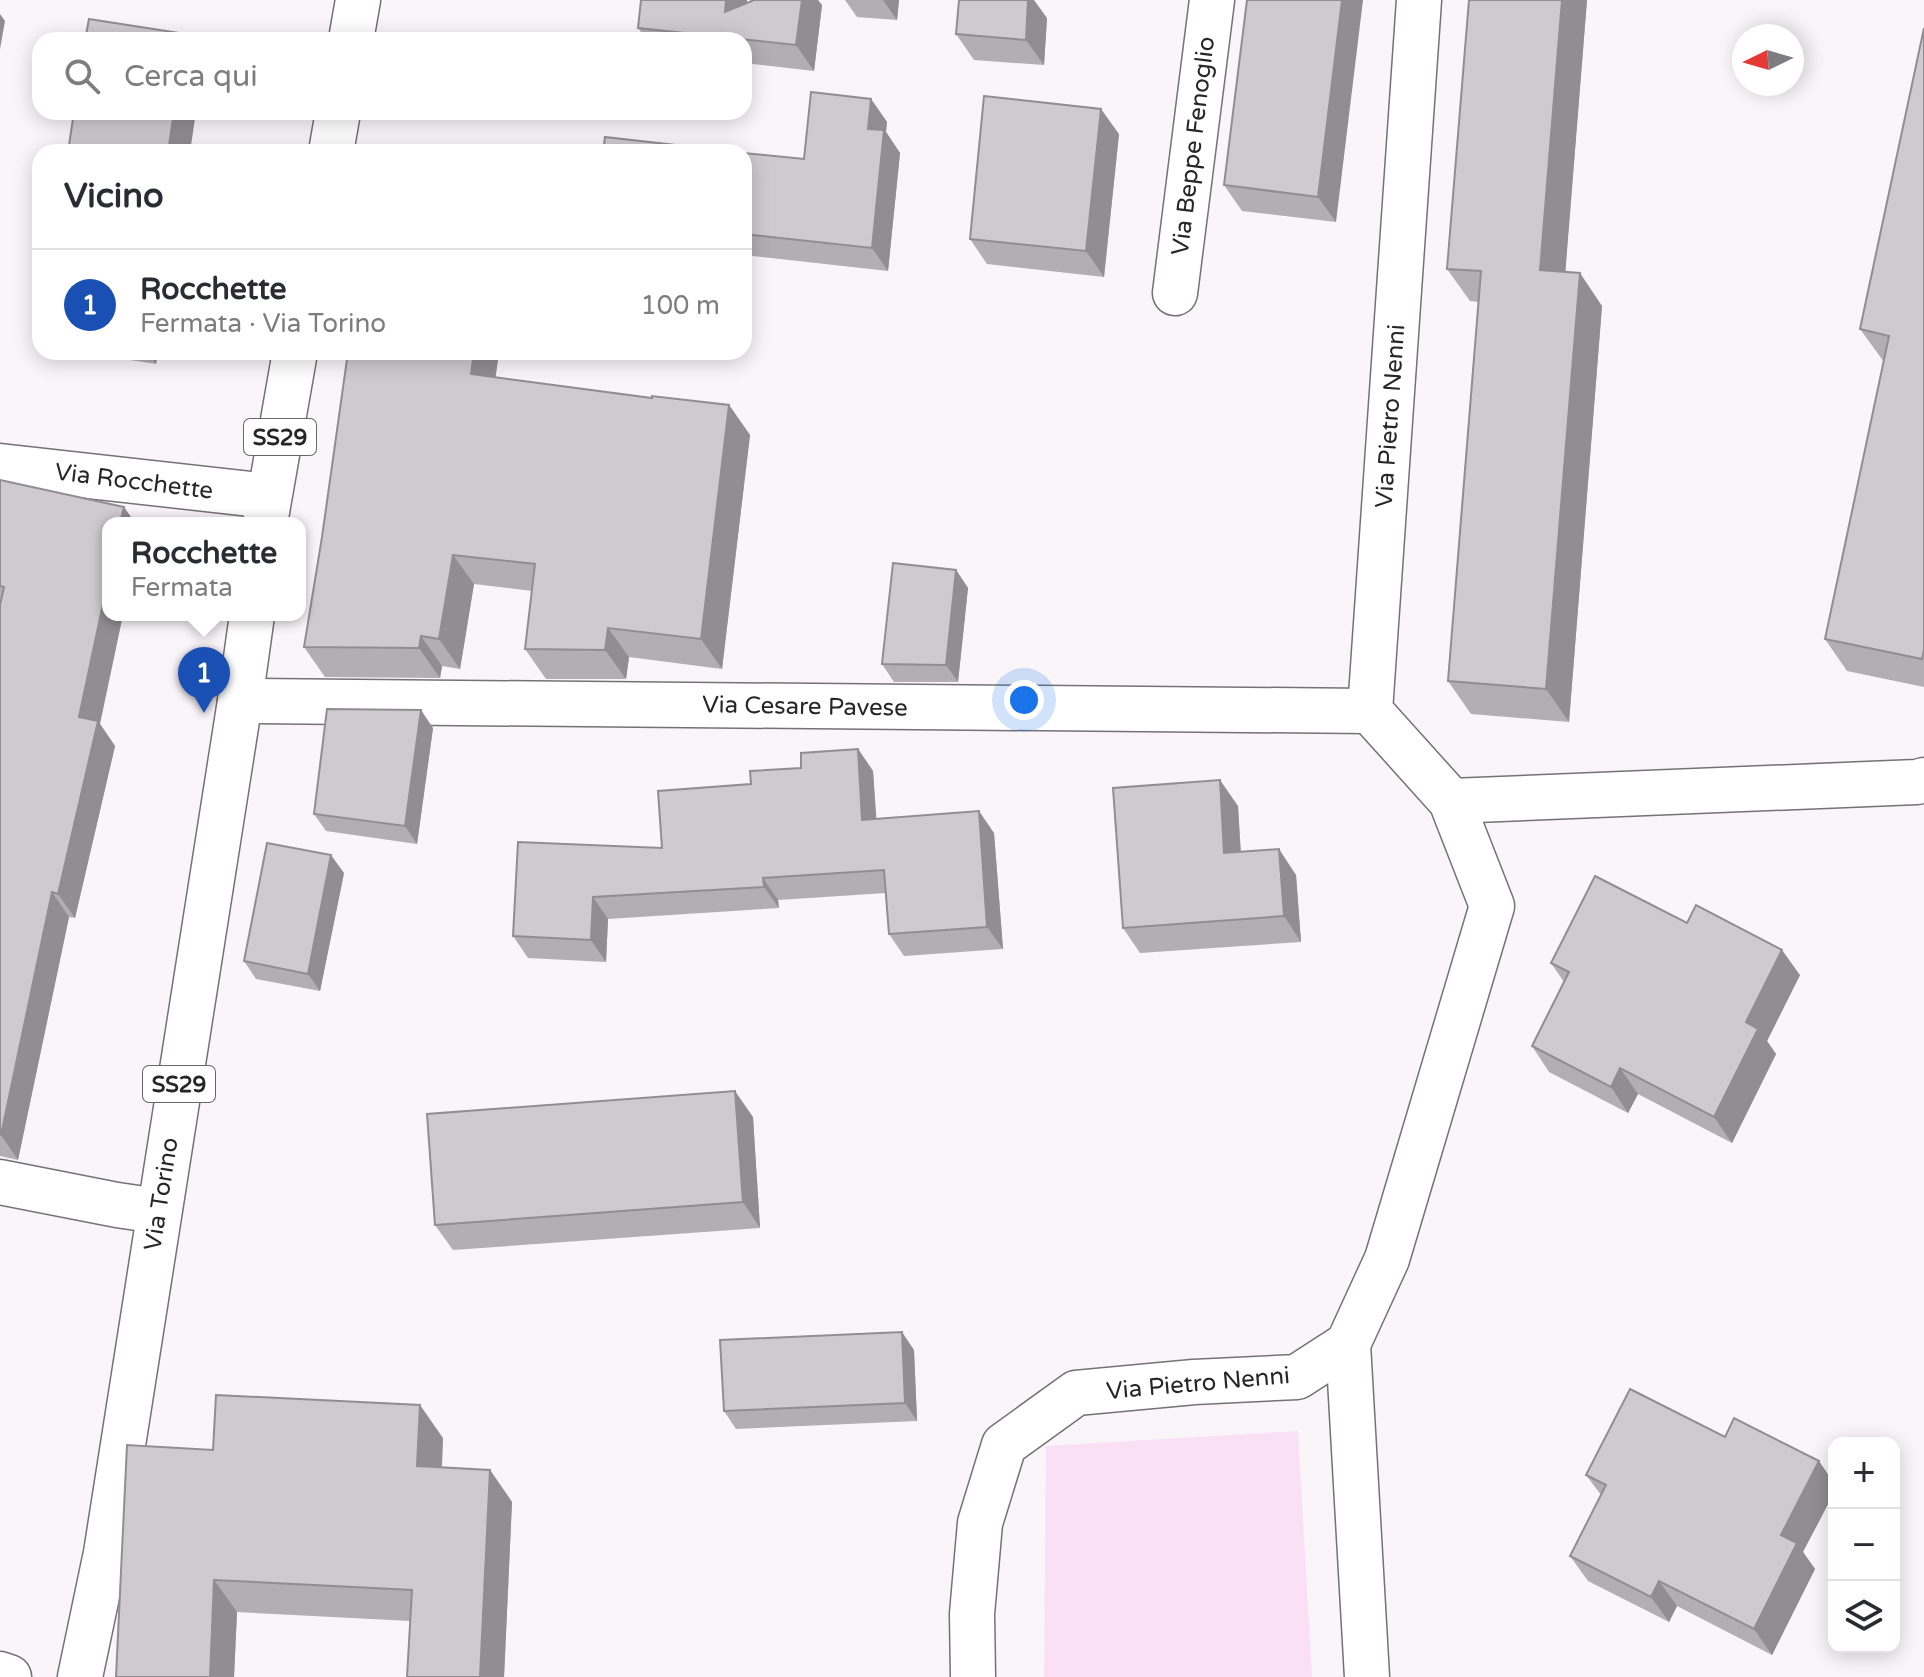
<!DOCTYPE html>
<html lang="it">
<head>
<meta charset="utf-8">
<style>
  :root { --surface:#fff; --page:#f2f2f3; --text:#2b2b33; --muted:#7c7c81; --line:#e1e1e2; --accent:#1a73e8 }
  body { margin:0; font-family:"Varela Round",sans-serif; background:var(--page); color:var(--text) }
  .controls { position:absolute; right:24px; bottom:24px; display:grid; overflow:hidden; border-radius:16px; box-shadow:0 4px 20px #0003 }
  .controls button { width:72px; height:72px; display:grid; place-items:center; padding:0; border:0; border-bottom:2px solid var(--line); background:var(--surface); color:var(--text); font:40px sans-serif }
  .compass { position:absolute; left:1732px; top:24px; width:72px; height:72px; border-radius:50%; background:var(--surface); box-shadow:0 4px 20px #0003; rotate:265deg }
  .you { position:absolute; left:1024px; top:700px; width:28px; height:28px; margin:-20px; border:6px solid #fff; border-radius:50%; background:#1a73e8; box-shadow:0 0 0 12px #1a73e833 }
  .badge { display:grid; place-items:center; width:52px; height:52px; border-radius:50%; background:var(--accent); color:#fff; font-size:26px; font-weight:700 }
  .pin { position:absolute; translate:-50% -66px; filter:drop-shadow(0 2px 4px #0008) }
  .pin::after { content:''; position:absolute; top:42px; width:28px; height:24px; background:inherit; clip-path:polygon(0 0,100% 0,50% 100%) }
  .popup { position:absolute; left:102px; top:517px; width:204px; height:104px; box-sizing:border-box; display:grid; place-content:center; border-radius:16px; background:var(--surface); filter:drop-shadow(0 2px 6px #0005); font-size:26px; white-space:nowrap; color:var(--muted) }
  .popup b { font-size:30px; color:var(--text) }
  .popup::after { content:''; position:absolute; left:50%; top:100%; margin-left:-16px; border:16px solid transparent; border-top-color:var(--surface) }
  .list { margin:0; padding:0; list-style:none }
  h2 { display:flex; justify-content:space-between; align-items:center; height:104px; margin:0; padding:0 32px; font-size:34px }
  h2 small { font-size:26px; font-weight:400; color:var(--muted) }
  .list li { display:grid; grid-template-columns:52px 1fr auto; gap:24px; align-items:center; box-sizing:border-box; height:112px; padding:0 32px; border-top:2px solid var(--line) }
  .list b { display:block; font-size:30px; white-space:nowrap }
  .list p { margin:0; font-size:26px; white-space:nowrap; color:var(--muted) }
  .list em { font-size:26px; font-style:normal; color:var(--muted) }
  .icon { flex:none; width:44px; height:44px; fill:none; stroke:currentColor; stroke-width:2; stroke-linecap:round; stroke-linejoin:round }
  .map { position:relative; flex:none; width:1924px; height:1677px; overflow:hidden }
  .search { position:absolute; background:var(--surface); box-shadow:0 4px 20px #0003; left:32px; top:32px; width:720px; height:88px; display:flex; align-items:center; gap:20px; box-sizing:border-box; padding:0 28px; border-radius:24px; color:var(--muted); font-size:30px }
  .panel { position:absolute; background:var(--surface); box-shadow:0 4px 20px #0003; left:32px; top:144px; width:720px; height:216px; border-radius:24px }
  .map>svg:first-child { display:block }
  .green { fill:#f9e0f4 }
  .lines { fill:none; stroke-linecap:round; stroke-linejoin:round }
  .minor-casing { stroke:#767174; stroke-width:47 }
  .major-casing { stroke:#767174; stroke-width:47 }
  .minor { stroke:#fff; stroke-width:44 }
  .major { stroke:#fff; stroke-width:44 }
  .wall { fill:#b2aeb1 }
  .shaded-wall { fill:#918d90 }
  .building { fill:#cfcace; stroke:#918d90; stroke-width:2 }
  .labels { text-anchor:middle; stroke-width:6; stroke-linejoin:round; paint-order:stroke }
  .shield { fill:#fff; stroke:#686667; stroke-width:2 }
  .shield-label { font-size:22px; font-weight:bold; fill:#272526 }
  .street-label { font-size:24px; fill:#272526; stroke:#fff }
</style>
</head>
<body>
<div class="map">
<svg width="1924" height="1677" viewBox="0 0 1924 1677">
  <rect width="100%" height="100%" fill="#faf5f9"/>
  <!-- green -->
  <path class="green" d="M1298 1431 1312 1677H1044L1046 1446Z"/>
  <g class="lines">
    <!-- minor casing -->
    <g class="minor-casing">
      <g id="minor">
        <path d="M1175 293 1212 0"/>
        <path d="M0 466 269 496"/>
        <path d="M240 701 1370 711"/>
        <path d="M1451 801 1917 782 1924 780"/>
        <path d="M0 1182 117 1205 158 1211"/>
        <path d="M1348 1344 1367 1677"/>
        <path d="M0 1674 9 1677"/>
        <path d="M973 1677 972 1614 980 1523 1004 1445 1076 1393 1194 1382 1297 1377 1348 1344 1387 1259 1492 906 1451 801 1370 711 1419 0"/>
      </g>
    </g>
    <!-- major casing -->
    <g class="major-casing">
      <g id="major">
        <path d="M351 40 358 0"/>
        <path d="M331 152 338 112"/>
        <path d="M265 523 295 352"/>
        <path d="M80 1677 106 1553 240 701 252 615"/>
      </g>
    </g>
    <!-- minor -->
    <use href="#minor" class="minor"/>
    <!-- major -->
    <use href="#major" class="major"/>
  </g>
  <!-- wall -->
  <g class="wall">
    <path d="M641 0H747V3L822 5 814 71 744 63V40H647L638 28Z"/>
    <path d="M845 0H899L897 20 857 17Z"/>
    <path d="M1247 0 1336 222 1242 211 1224 185Z"/>
    <path d="M1469 0H1587L1565 272 1602 306 1569 722 1471 714 1448 681 1479 302 1470 301 1447 269Z"/>
    <path d="M1047 18 1044 65 974 60 956 34Z"/>
    <path d="M1924 28V687L1847 671 1825 639 1884 362 1860 329Z"/>
    <path d="M871 99 887 122 886 132 900 153 888 271 744 255V153L804 159Z"/>
    <path d="M1119 134 1104 277 987 264 970 239Z"/>
    <path d="M79 352H158L156 364Z"/>
    <path d="M348 352H499L495 378 652 398 729 405 750 435 722 669 629 657 626 679H546L525 649 532 591 474 584 460 669 442 666 440 678 325 677 304 647 322 537Z"/>
    <path d="M0 480 124 507 135 523H108L100 724 115 746 75 918 69 917 18 1160 0 1156Z"/>
    <path d="M956 570 968 588 958 682H894L882 664Z"/>
    <path d="M433 728 417 844 326 831 314 814Z"/>
    <path d="M858 749 873 771 876 819 994 833 1003 949 904 956 889 934 886 893 778 900 779 908 608 919 606 962 528 958 513 936 662 848 751 784Z"/>
    <path d="M1238 806 1241 852 1296 875 1301 942 1140 953 1123 928Z"/>
    <path d="M344 873 320 991 256 979 244 961Z"/>
    <path d="M1687 923 1800 975 1767 1041 1776 1054 1732 1143 1638 1094 1628 1113 1549 1072 1532 1046 1564 982 1551 963Z"/>
    <path d="M753 1117 760 1228 453 1250 435 1225Z"/>
    <path d="M914 1350 917 1421 736 1429 724 1411Z"/>
    <path d="M443 1438 442 1467 490 1470 512 1502 504 1677H407L410 1621 237 1612 234 1677H116L213 1450Z"/>
    <path d="M1586 1475 1803 1552 1815 1569 1772 1655 1677 1606 1669 1622 1588 1581 1570 1556 1601 1495Z"/>
  </g>
  <!-- shaded-wall -->
  <g class="shaded-wall">
    <path d="M726 0H747L743 37 725 12Z"/>
    <path d="M802 0H818L822 5 814 71 796 45Z"/>
    <path d="M883 0H899L897 20Z"/>
    <path d="M1028 0H1034L1047 18 1044 65 1026 40Z"/>
    <path d="M1342 0H1363L1336 222 1318 197Z"/>
    <path d="M1562 0H1587L1563 302 1540 270Z"/>
    <path d="M0 14 5 21 0 49Z"/>
    <path d="M871 99 887 122 886 132 900 153 888 271 872 248 868 129Z"/>
    <path d="M1101 109 1119 134 1104 277 1086 251Z"/>
    <path d="M174 112H196L190 152H168Z"/>
    <path d="M1580 273 1602 306 1569 722 1546 689Z"/>
    <path d="M148 352H158L156 364Z"/>
    <path d="M474 352H499L492 404 471 374Z"/>
    <path d="M729 405 750 435 722 669 701 639Z"/>
    <path d="M124 507 135 523H120Z"/>
    <path d="M453 555 474 584 460 669 439 639Z"/>
    <path d="M956 570 968 588 958 682 946 665Z"/>
    <path d="M108 580V615H123L100 724 115 746 75 918 58 894 79 717Z"/>
    <path d="M608 628 629 657 626 679 605 650Z"/>
    <path d="M421 636 442 666 440 678 419 648Z"/>
    <path d="M421 710 433 728 417 844 405 826Z"/>
    <path d="M858 749 873 771 878 842 862 820Z"/>
    <path d="M1220 780 1238 806 1242 879 1224 853Z"/>
    <path d="M979 811 994 833 1003 949 987 927Z"/>
    <path d="M1279 849 1296 875 1301 942 1284 916Z"/>
    <path d="M331 855 344 873 320 991 308 974Z"/>
    <path d="M763 878 778 900 779 908 764 887Z"/>
    <path d="M52 892 69 917 18 1160 1 1135Z"/>
    <path d="M593 897 608 919 606 962 591 940Z"/>
    <path d="M1782 950 1800 975 1767 1041 1776 1054 1732 1143 1714 1117 1746 1022Z"/>
    <path d="M1620 1068 1638 1094 1628 1113 1611 1087Z"/>
    <path d="M735 1091 753 1117 760 1228 743 1202Z"/>
    <path d="M902 1332 914 1350 917 1421 905 1403Z"/>
    <path d="M420 1405 443 1438 440 1498 417 1466Z"/>
    <path d="M1819 1461 1834 1483V1493L1803 1552 1815 1569 1772 1655 1754 1629 1781 1535Z"/>
    <path d="M490 1470 512 1502 504 1677H480Z"/>
    <path d="M214 1580 237 1612 234 1677H210Z"/>
    <path d="M1659 1581 1677 1606 1669 1622 1651 1597Z"/>
  </g>
  <!-- building -->
  <g class="building">
    <path d="M641 0H726L725 12 754 0H802L796 45 638 28Z"/>
    <path d="M959 0H1028L1026 40 956 34Z"/>
    <path d="M1247 0H1342L1318 197 1224 185Z"/>
    <path d="M1469 0H1562L1540 270 1580 273 1546 689 1448 681 1481 271 1447 269Z"/>
    <path d="M89 19 186 34 185 40H85Z"/>
    <path d="M1924 28V650L1922 659 1825 639 1889 336 1860 329Z"/>
    <path d="M811 92 871 99 868 129 884 130 872 248 744 234V153L804 159Z"/>
    <path d="M984 96 1101 109 1086 251 970 239Z"/>
    <path d="M74 112H174L168 152H68Z"/>
    <path d="M605 137 738 152H603Z"/>
    <path d="M348 352H474L471 374 652 398V396L729 405 701 639 608 628 605 650 525 649 535 564 453 555 439 639 421 636 419 648 304 647 322 537Z"/>
    <path d="M0 480 124 507 120 523H108V580L79 717 98 721 58 894 52 892 1 1135H0V605L4 587 0 586Z"/>
    <path d="M893 563 956 570 946 665 882 664Z"/>
    <path d="M327 709 421 710 405 826 314 814Z"/>
    <path d="M858 749 862 820 979 811 987 927 889 934 884 870 763 878 764 887 593 897 591 940 513 936 518 842 662 848 658 791 751 784 750 771 801 768V753Z"/>
    <path d="M1220 780 1224 853 1279 849 1284 916 1123 928 1113 788Z"/>
    <path d="M267 843 331 855 308 974 244 961Z"/>
    <path d="M1595 876 1687 923 1696 905 1782 950 1746 1022 1758 1029 1714 1117 1620 1068 1611 1087 1532 1046 1569 972 1551 963Z"/>
    <path d="M735 1091 743 1202 435 1225 427 1114Z"/>
    <path d="M902 1332 905 1403 724 1411 720 1340Z"/>
    <path d="M1630 1389 1725 1437 1734 1418 1819 1461 1781 1535 1797 1543 1754 1629 1659 1581 1651 1597 1570 1556 1606 1485 1586 1475Z"/>
    <path d="M216 1395 420 1405 417 1466 490 1470 480 1677H407L412 1590 214 1580 210 1677H116L127 1445 213 1450Z"/>
  </g>
  <g class="labels">
    <!-- shield labels -->
    <g class="shield">
      <rect x="244" y="419" width="72" height="36" rx="6"/>
      <rect x="143" y="1066" width="72" height="36" rx="6"/>
    </g>
    <g class="shield-label">
      <text x="280" y="445">SS29</text>
      <text x="179" y="1092">SS29</text>
    </g>
    <!-- street labels -->
    <g class="street-label">
      <text transform="translate(1193 146) rotate(-83)" y="8">Via Beppe Fenoglio</text>
      <text transform="translate(1390 416) rotate(-86)" y="8">Via Pietro Nenni</text>
      <text transform="translate(134 481) rotate(7)" y="8">Via Rocchette</text>
      <text transform="translate(805 706) rotate(1)" y="8">Via Cesare Pavese</text>
      <text transform="translate(161 1194) rotate(-81)" y="8">Via Torino</text>
      <text transform="translate(1198 1383) rotate(-5)" y="8">Via Pietro Nenni</text>
    </g>
  </g>
</svg>
<div class="controls">
<button>+</button>
<button>−</button>
<button><svg class="icon" aria-label="layers" viewBox="0 0 24 24"><path d="M12 4l9 5-9 5-9-5zM3 14l9 5 9-5"/></svg></button>
</div>
<svg class="compass" viewBox="-18 -18 36 36"><path d="M0-13l5 13h-10z" fill="#e53935"/><path d="M0 13l5-13h-10z" fill="#7c7c81"/></svg>
<div class="you"></div>
<div class="pin badge" style="left:204px;top:713px;background:#1a4fb4">1</div>
<div class="popup"><b>Rocchette</b>Fermata</div>
<div class="search"><svg class="icon" aria-label="search" viewBox="0 0 24 24"><circle cx="10" cy="10" r="6"/><path d="M15 15l6 6"/></svg>Cerca qui</div>
<section class="panel">
<h2>Vicino<small></small></h2>
<ul class="list">
<li><span class="badge" style="background:#1a4fb4">1</span><div><b>Rocchette</b><p>Fermata · Via Torino</p></div><em>100 m</em></li>
</ul>
</section>
</div>
</body>
</html>
